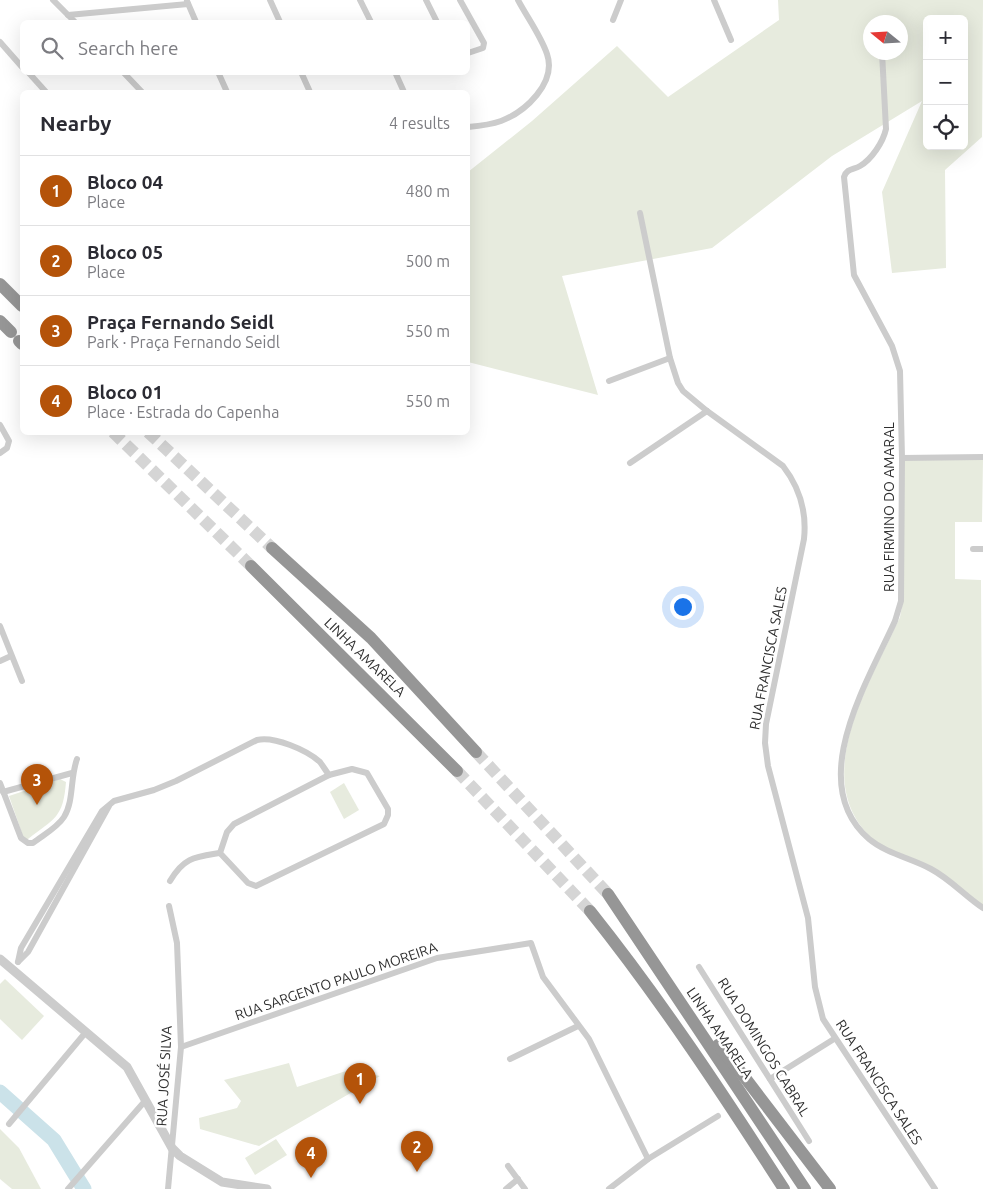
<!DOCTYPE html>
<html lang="en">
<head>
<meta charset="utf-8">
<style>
  :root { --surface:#fff; --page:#f2f2f3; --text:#2b2b33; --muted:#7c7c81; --line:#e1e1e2; --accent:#b45309 }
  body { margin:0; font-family:Ubuntu,sans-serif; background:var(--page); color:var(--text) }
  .controls { position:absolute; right:15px; top:15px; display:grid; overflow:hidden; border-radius:8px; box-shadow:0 5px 20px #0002 }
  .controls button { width:45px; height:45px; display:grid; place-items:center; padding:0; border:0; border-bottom:1px solid var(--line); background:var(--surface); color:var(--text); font:25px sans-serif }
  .compass { position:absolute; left:863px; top:15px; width:45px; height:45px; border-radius:50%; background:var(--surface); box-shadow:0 5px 20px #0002; rotate:288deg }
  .you { position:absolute; left:682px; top:606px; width:18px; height:18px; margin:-12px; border:4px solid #fff; border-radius:50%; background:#1a73e8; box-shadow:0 0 0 8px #1a73e833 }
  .badge { display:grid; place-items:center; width:32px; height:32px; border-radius:50%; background:var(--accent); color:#fff; font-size:16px; font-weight:700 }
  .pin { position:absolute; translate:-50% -41px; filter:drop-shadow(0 1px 2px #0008) }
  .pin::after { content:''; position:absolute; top:26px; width:18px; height:15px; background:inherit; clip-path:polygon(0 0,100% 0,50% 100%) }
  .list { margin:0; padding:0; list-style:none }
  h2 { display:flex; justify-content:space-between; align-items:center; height:65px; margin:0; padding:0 20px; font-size:21px }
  h2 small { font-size:16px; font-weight:400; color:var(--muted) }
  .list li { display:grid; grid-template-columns:32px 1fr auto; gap:15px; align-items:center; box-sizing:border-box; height:70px; padding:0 20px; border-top:1px solid var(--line) }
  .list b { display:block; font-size:19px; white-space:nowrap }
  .list p { margin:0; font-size:16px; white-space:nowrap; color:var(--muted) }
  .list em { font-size:16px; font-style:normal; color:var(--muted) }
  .icon { flex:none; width:28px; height:28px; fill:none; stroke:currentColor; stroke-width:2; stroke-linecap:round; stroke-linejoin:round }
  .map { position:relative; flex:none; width:983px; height:1189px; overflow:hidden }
  .search { position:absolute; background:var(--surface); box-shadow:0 5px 20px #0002; left:20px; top:20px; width:450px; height:55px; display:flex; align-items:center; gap:12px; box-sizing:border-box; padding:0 18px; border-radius:8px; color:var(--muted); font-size:19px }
  .panel { position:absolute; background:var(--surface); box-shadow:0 5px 20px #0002; left:20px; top:90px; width:450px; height:345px; border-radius:8px }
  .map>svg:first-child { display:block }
  .green { fill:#e7ebde; fill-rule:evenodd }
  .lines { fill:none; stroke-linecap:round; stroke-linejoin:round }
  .river { stroke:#cbe2e9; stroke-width:15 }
  .motorway-tunnel { stroke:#d5d5d5; stroke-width:12; stroke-dasharray:12 6; stroke-linecap:butt }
  .minor { stroke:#ccc; stroke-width:6 }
  .tertiary { stroke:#ccc; stroke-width:9 }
  .motorway { stroke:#969696; stroke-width:12 }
  .labels { text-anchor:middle; stroke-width:5; stroke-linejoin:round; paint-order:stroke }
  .street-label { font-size:14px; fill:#2f2f2f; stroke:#fff }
</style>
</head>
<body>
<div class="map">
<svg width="983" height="1189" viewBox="0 0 983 1189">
  <rect width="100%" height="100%" fill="#fff"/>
  <!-- green -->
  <g class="green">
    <path d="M778 0H983L982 137 945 170 946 268 892 273 882 192 922 101 832 156 712 248 562 276 598 395 468 362V172L532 121 617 46 668 97 779 20ZM927 19H964V146H927ZM870 22H900V52H870Z"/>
    <path d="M983 459 982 522H955V579L981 580 983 907C968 895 952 879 934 870 918 862 897 858 882 847 802 787 869 686 900 617L903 601 902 460Z"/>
    <path d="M60 779 66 782C63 818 55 818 28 839H24L9 796Z"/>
    <path d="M344 783 359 810 344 819 330 792Z"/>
    <path d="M5 979 44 1016 22 1040 0 1019V984Z"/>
    <path d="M289 1063 297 1087 349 1070 380 1076 259 1146 200 1129 199 1118 237 1108 241 1101 224 1080Z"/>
    <path d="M0 1129 19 1148 41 1189H12L0 1179Z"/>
    <path d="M276 1139 287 1155 255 1175 245 1158Z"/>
  </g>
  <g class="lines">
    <!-- river -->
    <path class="river" d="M0 1092 54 1140 84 1189"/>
    <!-- motorway-tunnel -->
    <g class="motorway-tunnel">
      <path d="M113 432 251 566"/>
      <path d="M148 432 272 548"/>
      <path d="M476 752 608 894"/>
      <path d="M457 771 590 911"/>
    </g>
    <!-- minor -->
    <g class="minor">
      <path d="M53 0 75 22"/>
      <path d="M270 0 280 22"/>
      <path d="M360 0 371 22"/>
      <path d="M426 0 437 22"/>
      <path d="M460 0 484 43 483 48 468 53"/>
      <path d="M714 0 731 40"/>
      <path d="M187 1 196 22"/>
      <path d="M68 15 188 4"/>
      <path d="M613 20 621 0"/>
      <path d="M0 42 22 67"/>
      <path d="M882 52 886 129C883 142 872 159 860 166 853 170 847 168 844 177L854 275 892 346 900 371 902 458 901 601 895 621C868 681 804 783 869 839 887 854 911 858 931 869 950 879 965 896 983 908"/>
      <path d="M28 72 46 92"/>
      <path d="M123 72 142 92"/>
      <path d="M218 72 227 92"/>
      <path d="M301 72 310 92"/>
      <path d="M395 72 404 92"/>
      <path d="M468 127C479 126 490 125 501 121 525 112 557 83 547 54 541 36 527 17 518 0"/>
      <path d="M640 213 670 358 678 383 683 391 707 411 783 466C800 488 807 511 804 539L766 724 765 743 768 766 808 918 815 987 823 1019 935 1189"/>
      <path d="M609 381 670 358"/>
      <path d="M0 425 9 441 7 448 0 453"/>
      <path d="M902 458 983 457"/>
      <path d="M630 463 707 411"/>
      <path d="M973 549H983"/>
      <path d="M0 626 22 681"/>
      <path d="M0 661 11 656"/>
      <path d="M352 769 367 773 388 809V815L384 824 256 886 248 883 220 853 227 832 234 824 329 775Z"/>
      <path d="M0 783 21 838 28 843H33C43 835 57 828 64 817 74 801 70 778 77 759"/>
      <path d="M3 792 72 773"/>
      <path d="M170 881C184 857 195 857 220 853"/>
      <path d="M18 962 21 948 102 811 114 801 154 790 176 781 257 740C274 736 307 750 320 762 323 766 326 771 329 775"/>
      <path d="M18 962 28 952 109 806"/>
      <path d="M699 967 809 1141"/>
      <path d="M181 1047 437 958 531 943 543 977 589 1039 648 1159"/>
      <path d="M510 1059 578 1026"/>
      <path d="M770 1079 834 1039"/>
      <path d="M9 1124 86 1032"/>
      <path d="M508 1166 525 1189"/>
      <path d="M68 1189 145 1101"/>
      <path d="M168 1189 181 1047 177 943 169 906"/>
      <path d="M506 1189 518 1179"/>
      <path d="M609 1189 648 1159 718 1116"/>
    </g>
    <!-- tertiary -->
    <path class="tertiary" d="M0 959 127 1067 172 1148 180 1156 222 1182 267 1189"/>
    <!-- motorway -->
    <g class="motorway">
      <path d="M0 284 22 306"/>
      <path d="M0 321 11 332"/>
      <path d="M19 341 22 344"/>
      <path d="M272 548 371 638 476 752"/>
      <path d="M251 566 457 771"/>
      <path d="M608 894 805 1189"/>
      <path d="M590 911C661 1000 723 1094 784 1189"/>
      <path d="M718 1045 736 1066 830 1189"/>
    </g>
  </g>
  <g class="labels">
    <!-- street labels -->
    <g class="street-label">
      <text transform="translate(889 507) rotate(-90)" y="5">RUA FIRMINO DO AMARAL</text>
      <text transform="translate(365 657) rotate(44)" y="5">LINHA AMARELA</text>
      <text transform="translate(768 658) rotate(-79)" y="5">RUA FRANCISCA SALES</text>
      <text transform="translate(336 981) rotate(-19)" y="5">RUA SARGENTO PAULO MOREIRA</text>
      <text transform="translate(720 1033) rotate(56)" y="5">LINHA AMARELA</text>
      <text transform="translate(764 1047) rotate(58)" y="5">RUA DOMINGOS CABRAL</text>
      <text transform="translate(164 1076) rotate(-87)" y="5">RUA JOSÉ SILVA</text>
      <text transform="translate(879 1082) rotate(57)" y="5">RUA FRANCISCA SALES</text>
    </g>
  </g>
</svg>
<div class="controls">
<button>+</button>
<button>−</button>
<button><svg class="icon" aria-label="locate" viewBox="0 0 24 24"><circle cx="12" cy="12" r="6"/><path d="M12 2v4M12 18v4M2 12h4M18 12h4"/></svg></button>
</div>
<svg class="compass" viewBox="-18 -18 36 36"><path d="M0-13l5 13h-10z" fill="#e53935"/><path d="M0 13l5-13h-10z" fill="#7c7c81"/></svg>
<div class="you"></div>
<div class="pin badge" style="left:360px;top:1104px">1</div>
<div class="pin badge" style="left:417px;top:1172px">2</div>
<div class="pin badge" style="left:37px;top:805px">3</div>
<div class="pin badge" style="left:311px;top:1178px">4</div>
<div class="search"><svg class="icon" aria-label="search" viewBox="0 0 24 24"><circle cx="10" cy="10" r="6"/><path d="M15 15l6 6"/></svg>Search here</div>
<section class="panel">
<h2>Nearby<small>4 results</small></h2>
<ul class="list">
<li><span class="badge">1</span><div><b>Bloco 04</b><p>Place</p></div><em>480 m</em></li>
<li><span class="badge">2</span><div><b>Bloco 05</b><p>Place</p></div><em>500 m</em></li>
<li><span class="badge">3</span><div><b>Praça Fernando Seidl</b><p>Park · Praça Fernando Seidl</p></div><em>550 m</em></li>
<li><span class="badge">4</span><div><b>Bloco 01</b><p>Place · Estrada do Capenha</p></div><em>550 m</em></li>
</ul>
</section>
</div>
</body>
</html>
